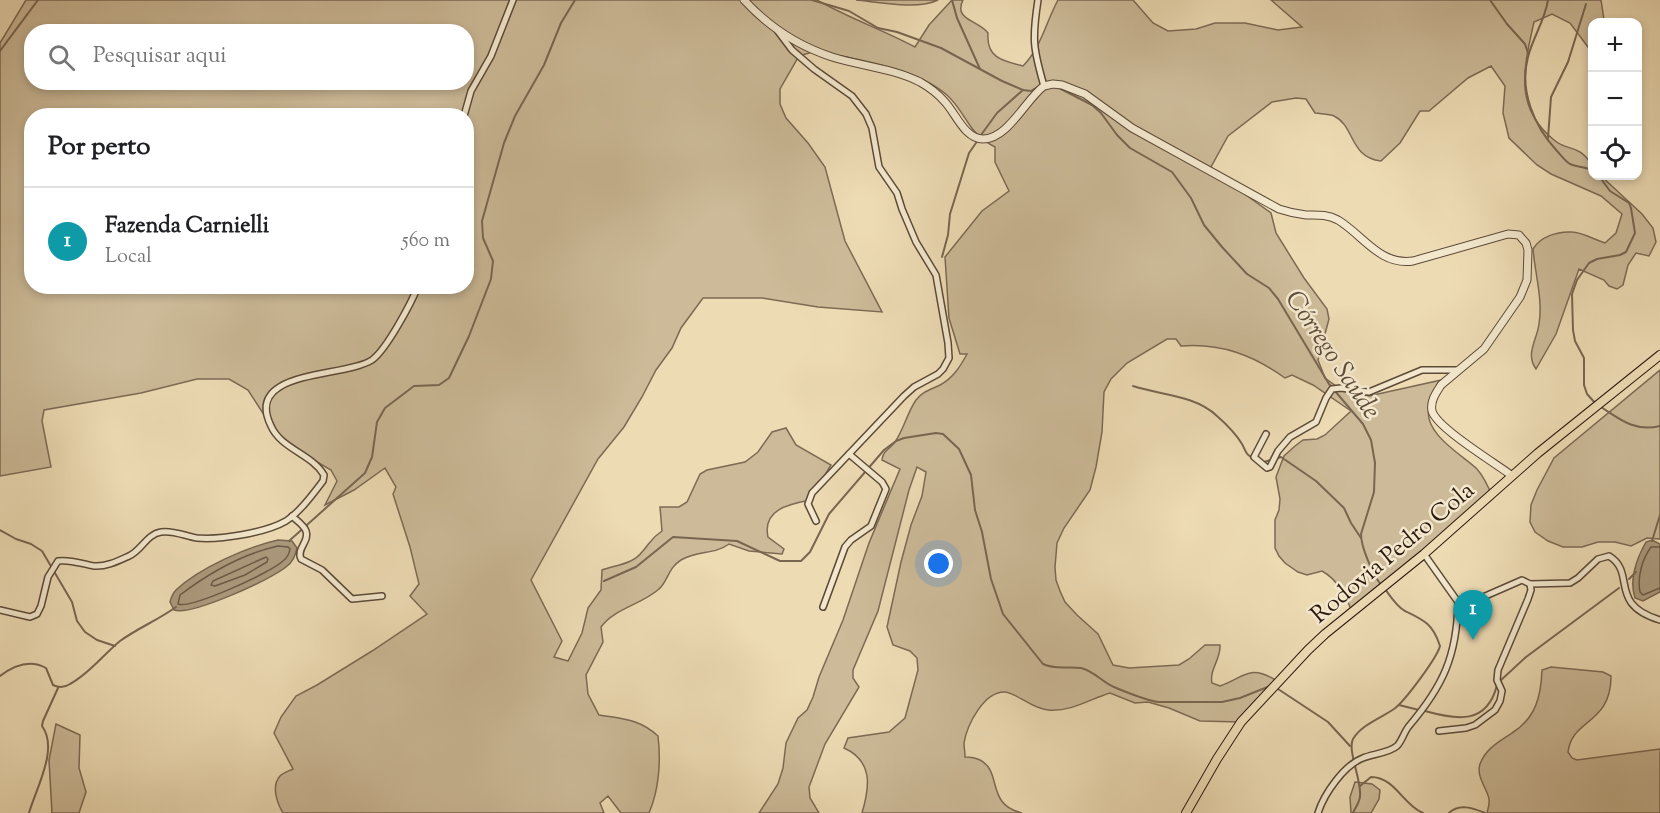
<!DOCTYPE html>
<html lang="pt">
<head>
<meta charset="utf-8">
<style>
  :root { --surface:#fff; --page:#f6f6f6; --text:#202124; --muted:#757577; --line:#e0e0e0; --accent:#1a73e8 }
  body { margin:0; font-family:"Sorts Mill Goudy",serif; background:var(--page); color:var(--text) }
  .controls { position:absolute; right:18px; top:18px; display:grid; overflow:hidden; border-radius:12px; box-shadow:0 3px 9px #0003 }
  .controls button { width:54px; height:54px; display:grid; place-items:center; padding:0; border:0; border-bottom:2px solid var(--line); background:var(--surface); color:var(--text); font:30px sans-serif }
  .you { position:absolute; left:939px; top:564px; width:21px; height:21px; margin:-15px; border:4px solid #fff; border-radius:50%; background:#1a73e8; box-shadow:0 0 0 9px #1a73e833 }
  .badge { display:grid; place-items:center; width:39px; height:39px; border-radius:50%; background:var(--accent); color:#fff; font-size:20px; font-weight:700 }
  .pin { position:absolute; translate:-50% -50px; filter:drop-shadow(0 2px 3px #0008) }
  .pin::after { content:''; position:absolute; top:32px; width:21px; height:18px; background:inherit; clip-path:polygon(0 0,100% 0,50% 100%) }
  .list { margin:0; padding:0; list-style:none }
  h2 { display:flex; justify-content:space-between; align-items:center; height:78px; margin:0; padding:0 24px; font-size:26px }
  h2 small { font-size:20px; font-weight:400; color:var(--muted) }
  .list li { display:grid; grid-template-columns:39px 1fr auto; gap:18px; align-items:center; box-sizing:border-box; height:108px; padding:0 24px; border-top:2px solid var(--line) }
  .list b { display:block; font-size:22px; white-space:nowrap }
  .list p { margin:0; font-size:20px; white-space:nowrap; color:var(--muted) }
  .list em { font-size:20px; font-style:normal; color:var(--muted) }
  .icon { flex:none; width:33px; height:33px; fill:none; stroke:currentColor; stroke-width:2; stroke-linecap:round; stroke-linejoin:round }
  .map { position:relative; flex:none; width:1660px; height:813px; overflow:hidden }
  .search { position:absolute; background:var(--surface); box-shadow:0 3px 9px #0003; left:24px; top:24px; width:450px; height:66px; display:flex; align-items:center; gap:15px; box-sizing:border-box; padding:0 21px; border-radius:24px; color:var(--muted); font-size:22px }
  .panel { position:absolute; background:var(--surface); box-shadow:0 3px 9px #0003; left:24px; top:108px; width:450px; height:186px; border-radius:24px }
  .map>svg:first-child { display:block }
  .green { fill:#ccba98; stroke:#7c6a54; stroke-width:1.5; fill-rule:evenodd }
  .water { fill:#ab997c; stroke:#786650; stroke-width:1.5 }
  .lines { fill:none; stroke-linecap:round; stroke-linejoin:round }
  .shore { stroke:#6c5946; stroke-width:1.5 }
  .stream { stroke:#786650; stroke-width:2 }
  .minor-casing { stroke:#5c4a38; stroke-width:8 }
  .tertiary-casing { stroke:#5c4a38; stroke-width:9 }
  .primary-casing { stroke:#2c190f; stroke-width:10 }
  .minor { stroke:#f3e8ce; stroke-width:5 }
  .tertiary { stroke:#f3e8ce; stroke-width:7 }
  .primary { stroke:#eddbb4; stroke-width:8 }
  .labels { text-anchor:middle; stroke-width:5; stroke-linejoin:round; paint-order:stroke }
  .street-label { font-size:24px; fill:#2c190f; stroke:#f3e8ce }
  .water-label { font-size:26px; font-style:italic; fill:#5f4c3b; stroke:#f3e8ce }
</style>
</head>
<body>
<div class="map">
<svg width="1660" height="813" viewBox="0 0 1660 813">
  <rect width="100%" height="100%" fill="#eddbb4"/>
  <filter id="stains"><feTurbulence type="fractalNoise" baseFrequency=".00333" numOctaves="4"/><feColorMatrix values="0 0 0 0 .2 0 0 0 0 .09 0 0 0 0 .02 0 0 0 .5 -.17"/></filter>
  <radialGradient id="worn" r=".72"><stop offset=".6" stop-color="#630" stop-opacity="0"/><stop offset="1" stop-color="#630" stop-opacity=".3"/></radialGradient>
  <!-- green -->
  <g class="green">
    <path d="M26 0H817C849 18 883 30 915 47L929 25 952 0H963C953 20 978 20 988 33 986 58 1003 61 1023 66 1041 48 1046 22 1058 0H1133L1153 23 1168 31 1196 29 1215 23H1245L1278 30 1302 27 1271 0H1601L1604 20 1603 22H1592L1591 51 1570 23 1552 14 1534 22C1524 67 1513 107 1554 140 1568 152 1578 143 1592 165V176H1601L1642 214 1653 228 1656 242 1649 256 1636 253 1628 265 1623 285 1617 289 1609 286 1604 280 1579 269 1556 334 1536 369C1525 354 1537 340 1539 324 1543 299 1535 274 1533 249 1540 237 1557 231 1572 232 1582 232 1595 240 1605 243L1616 233 1622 214 1601 196 1551 174 1537 165 1509 138 1503 113 1505 86 1491 66 1468 78 1429 111H1420L1400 143 1381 161C1349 157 1355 126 1334 116 1329 114 1321 114 1315 113L1306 99 1296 98 1272 102 1228 136 1211 167 1218 175 1271 213 1276 233 1304 278 1327 309 1329 319 1318 360 1325 378 1336 386 1369 396 1446 379C1440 388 1431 397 1429 408 1423 433 1462 455 1477 469 1484 477 1489 488 1493 498L1352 612C1346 596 1338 580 1322 571L1307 575 1298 572 1285 563 1279 556 1275 548V520L1279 510 1280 499 1276 477 1284 456 1295 446 1303 440 1317 439 1325 435 1351 411 1313 385 1292 375 1285 378C1253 355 1221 343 1181 346L1176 339H1167L1127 363 1111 379 1104 392 1102 432 1096 467 1090 490 1064 528 1057 543 1055 567 1056 580 1060 591 1065 602 1077 615 1098 634 1113 665 1129 668 1179 665 1189 659 1205 645H1220C1221 659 1209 670 1212 683L1220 686C1244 678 1249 663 1277 681L1241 722 1200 721 1169 708 1148 702 1135 703 1110 693C1090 699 1071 712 1048 710 1032 709 1017 693 1005 692 984 691 967 725 964 743 964 747 965 752 965 757 969 757 976 758 980 760 1003 772 985 804 1022 813H862C870 786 873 761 844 748L848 738 889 732 905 718 918 670 917 658 910 651 893 645 887 627 901 562 911 525 922 496 926 472 917 467 909 490 878 611 853 670V678L859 687 825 744 809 787 810 798 819 813H759L778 784 783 768 786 743 798 718 807 710 813 697 819 677 843 620 869 543 900 469 882 460C883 450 890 449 895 442 904 429 907 413 916 400 923 391 930 390 940 385 953 378 960 367 967 354H960L949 318 945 257 982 211 1009 191 995 162V147C968 134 967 114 948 96 917 68 856 59 816 51L799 56 780 89V104L786 118 808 143 825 167 845 241 882 312 818 307 762 298H703L681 328 672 348 656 370 642 397 624 427 598 459 531 580 562 641 554 657 568 661 582 633 588 608 601 590 602 570C616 565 633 564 642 552 651 542 650 539 662 531L660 507H679L687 502 700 474 707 470 745 462 758 452 772 432 786 428 796 445 831 465 810 500C790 504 762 509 768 537L784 549 782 554 749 551 729 544C714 555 698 550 681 560 668 568 668 581 659 589 641 605 615 608 601 627L603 642 586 675 588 694 599 715C623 719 640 719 658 736 661 761 659 790 649 813H621L608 796 600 803 604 813H283C277 803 271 786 280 776 283 773 289 771 293 769L274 733 281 717 296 696 317 685 372 651 427 614 410 596 419 584 410 547 393 494 396 487 385 468 354 490 325 505 337 481 331 470 278 439 270 424 248 390 229 379H197L141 393 44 410 42 421 51 467 0 476V43ZM32 32H466V82H32ZM32 116H466V286H32Z"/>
    <path d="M856 0H938C918 10 878 2 856 0Z"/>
    <path d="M1660 370V539L1647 538 1631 546 1615 542H1598L1582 547H1563L1548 541 1535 532 1530 522 1531 505 1537 490 1554 458Z"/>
    <path d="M1551 667 1603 672 1611 676C1611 725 1572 718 1568 752L1572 758 1577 760 1660 749V813H1487C1488 809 1490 803 1489 799 1487 788 1476 777 1480 764 1486 748 1499 742 1512 733 1536 718 1541 696 1542 670Z"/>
    <path d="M56 724 80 735 79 768 86 792 79 813H52L49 760Z"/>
    <path d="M1355 782 1372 784 1380 790 1379 799 1371 813H1351L1350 797Z"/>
  </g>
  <!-- water -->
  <g class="water">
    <path d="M278 540 292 541 297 548C295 556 293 562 286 567 270 580 191 616 174 610L170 602C171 598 173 593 176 590 199 568 247 547 278 540Z"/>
    <path d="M1652 540 1660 544V592L1643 601 1635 598C1629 580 1637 558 1646 542Z"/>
  </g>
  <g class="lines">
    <!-- shore -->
    <g class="shore">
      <path d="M278 546 288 547 290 549C289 555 287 558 283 561 270 573 191 609 178 604L180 595C209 573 242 554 278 546Z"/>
      <path d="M1660 547H1651C1642 559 1637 578 1640 592L1643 595 1660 588"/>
      <path d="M266 557 268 559 267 562 245 575 215 586 211 585 213 581Z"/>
    </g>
    <!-- stream -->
    <g class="stream">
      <path d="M812 0 849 11 878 28 897 32 941 48 1002 81 1023 90 1031 91 1039 86"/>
      <path d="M952 0 957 18 980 69"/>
      <path d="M1490 0 1507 24 1525 44 1528 53"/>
      <path d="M1548 0C1545 20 1533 37 1528 57 1519 91 1534 126 1557 151 1561 155 1565 161 1570 164 1577 167 1585 167 1592 170"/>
      <path d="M0 51 38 0"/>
      <path d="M1059 88 1092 105 1101 113 1117 135 1130 148 1172 172 1191 198 1204 225 1222 247 1247 274 1269 288 1278 299 1329 384 1363 424 1371 440 1375 463 1374 492 1361 534C1361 548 1373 574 1381 585"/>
      <path d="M981 135 997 113 1023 90"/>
      <path d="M1548 138 1551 97 1568 62 1586 4"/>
      <path d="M942 257 948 235 950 214 969 153 978 140"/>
      <path d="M1133 386C1160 395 1195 395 1217 416 1225 423 1236 434 1242 444 1246 451 1245 454 1253 458"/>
      <path d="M1596 404 1587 394 1584 385V358L1575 341 1573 330 1572 294 1577 280 1589 263 1597 259 1620 255 1626 252 1635 233 1631 208 1629 203 1610 191 1599 176"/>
      <path d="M1601 407C1621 420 1635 432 1660 426"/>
      <path d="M1264 462 1281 457 1316 481 1344 508 1351 523 1361 538"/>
      <path d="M0 530 16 539 31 544 42 551 72 602 77 621 85 632 97 640 115 646"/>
      <path d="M289 541 365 473 372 457 377 422 385 408 414 386 439 385 449 378 469 336 491 279 493 261 483 238 482 221 504 143 515 116 544 65 561 23 575 0"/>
      <path d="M1652 541 1660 515"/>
      <path d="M1629 579 1636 572"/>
      <path d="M604 581 636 567 673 537 737 541 780 561H801L810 552 829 514 884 450 896 441 904 438 936 433 943 434 959 449 971 475 975 510 982 532 991 579 1003 614 1043 664C1055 670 1068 666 1081 668 1094 671 1102 682 1114 687 1123 691 1151 702 1159 702H1222L1240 698 1270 686"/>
      <path d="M0 676C13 666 30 659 46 668L53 685C59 688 64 688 70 684 89 674 103 655 120 641 138 628 158 620 176 607"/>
      <path d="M1500 681 1526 657 1619 588"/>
      <path d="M1275 687 1328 722 1350 746"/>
      <path d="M1399 705 1419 710"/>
      <path d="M1425 711C1457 720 1487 725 1497 685"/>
      <path d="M1360 786 1371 777C1395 777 1403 805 1423 813"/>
      <path d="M29 813C36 788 59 749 42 726L43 721 58 688"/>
      <path d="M1353 813C1355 808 1360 802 1360 796 1362 781 1347 750 1353 739 1361 725 1381 718 1394 709 1404 702 1437 658 1440 646 1433 624 1424 620 1405 611 1397 607 1390 596 1385 589"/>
      <path d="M1449 813C1459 803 1473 808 1485 813"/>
    </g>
    <!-- minor casing -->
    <g class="minor-casing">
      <g id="minor">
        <path d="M1038 0C1032 39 1033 48 1044 86"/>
        <path d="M777 30 792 50 814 69 852 96 866 114 872 128 879 167 897 193 902 209 916 242 936 275 948 343 949 358 943 369 938 374 914 387 904 396 812 493 808 504 816 521"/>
        <path d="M464 116 471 91 491 56 513 0"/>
        <path d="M1266 434 1254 457 1267 468 1270 467 1278 451 1290 437 1316 422 1326 398 1332 389 1341 388 1369 392 1422 370H1458"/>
        <path d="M292 516C296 520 304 525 306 531 310 541 296 549 301 559L322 570 352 599 382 596"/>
        <path d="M1458 602 1474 601 1522 580 1530 584 1570 583 1578 578 1598 559 1609 556C1637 573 1607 604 1660 620"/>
        <path d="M823 607 845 547 851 540 871 526 886 489 882 482 849 454"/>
        <path d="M0 610 30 617 37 614 41 606 48 577 58 561C70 559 82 564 94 566 106 567 118 561 129 556 141 551 147 534 161 532 173 530 185 536 197 538 220 540 265 533 286 521 300 512 313 494 323 481L324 475C312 454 281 449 271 426 243 369 344 378 372 360 386 350 411 304 418 286"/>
        <path d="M1439 731 1466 728 1475 725 1495 710 1500 701 1502 691 1497 680 1498 670 1528 599 1531 590 1530 584"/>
        <path d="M1318 813C1324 794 1344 765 1363 758 1372 754 1389 753 1397 746 1402 741 1404 732 1409 726 1443 686 1457 656 1458 602L1424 554"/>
      </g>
    </g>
    <!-- tertiary casing -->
    <g class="tertiary-casing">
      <path id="tertiary" d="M744 0C768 26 798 46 832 57 861 66 892 68 920 82 929 87 938 94 945 102 956 114 965 139 983 139 1008 139 1026 99 1044 86L1053 84 1062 85 1085 94 1132 128 1279 209C1288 212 1297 214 1306 215 1317 215 1327 214 1338 220 1363 235 1380 266 1413 261L1508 234 1519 235 1526 243 1528 250 1527 280 1520 297 1484 349 1441 385C1436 393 1430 401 1432 411 1437 428 1495 463 1511 475"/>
    </g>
    <!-- primary casing -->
    <g class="primary-casing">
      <path id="primary" d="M1186 813 1217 759 1241 722 1308 650 1325 634 1424 554 1538 453 1660 355"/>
    </g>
    <!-- minor -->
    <use href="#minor" class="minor"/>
    <!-- tertiary -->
    <use href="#tertiary" class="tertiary"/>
    <!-- primary -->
    <use href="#primary" class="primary"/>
  </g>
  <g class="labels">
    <!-- street labels -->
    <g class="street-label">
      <text transform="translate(1392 552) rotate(-40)" y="8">Rodovia Pedro Cola</text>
    </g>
    <!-- water labels -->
    <g class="water-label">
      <text transform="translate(1334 354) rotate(56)" y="9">Córrego Saúde</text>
    </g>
  </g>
  <rect width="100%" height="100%" filter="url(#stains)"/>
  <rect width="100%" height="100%" fill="url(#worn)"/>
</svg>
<div class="controls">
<button>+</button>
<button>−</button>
<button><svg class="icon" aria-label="locate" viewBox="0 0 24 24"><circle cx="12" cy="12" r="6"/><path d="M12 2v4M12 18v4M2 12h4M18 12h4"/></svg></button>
</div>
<div class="you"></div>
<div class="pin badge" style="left:1473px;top:640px;background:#0f9aa8">1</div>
<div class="search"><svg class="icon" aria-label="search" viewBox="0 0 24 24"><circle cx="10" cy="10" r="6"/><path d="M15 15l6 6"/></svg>Pesquisar aqui</div>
<section class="panel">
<h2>Por perto<small></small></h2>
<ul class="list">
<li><span class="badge" style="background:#0f9aa8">1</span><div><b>Fazenda Carnielli</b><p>Local</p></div><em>560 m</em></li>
</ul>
</section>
</div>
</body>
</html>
